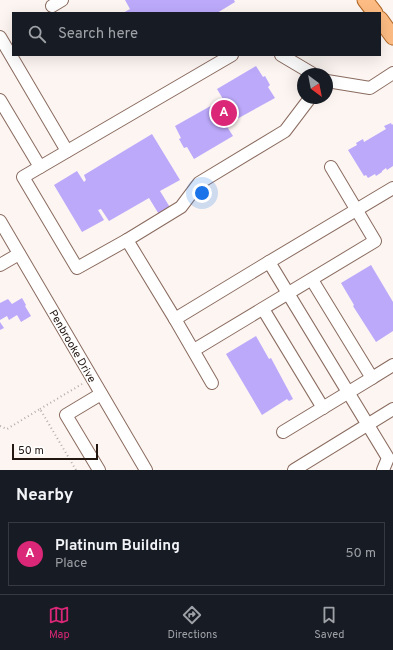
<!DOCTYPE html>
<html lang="en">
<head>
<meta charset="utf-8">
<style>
  :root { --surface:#171b24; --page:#20242c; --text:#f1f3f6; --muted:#9ea1a6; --line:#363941; --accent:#db2777 }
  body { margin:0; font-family:Overpass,sans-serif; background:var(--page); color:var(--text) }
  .compass { position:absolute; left:297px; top:68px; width:36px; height:36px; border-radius:50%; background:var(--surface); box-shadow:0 4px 16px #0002; rotate:148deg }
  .scale { position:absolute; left:12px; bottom:10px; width:86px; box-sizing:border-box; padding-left:4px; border:2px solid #231712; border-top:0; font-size:11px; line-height:14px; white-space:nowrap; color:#231712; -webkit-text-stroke:3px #fff; paint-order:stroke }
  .you { position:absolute; left:202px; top:193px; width:14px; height:14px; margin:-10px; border:3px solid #fff; border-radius:50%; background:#1a73e8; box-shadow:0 0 0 6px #1a73e833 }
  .badge { display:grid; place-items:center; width:26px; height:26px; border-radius:50%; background:var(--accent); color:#fff; font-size:13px; font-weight:700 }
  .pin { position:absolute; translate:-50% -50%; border:2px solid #fff; box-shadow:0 1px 4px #0006 }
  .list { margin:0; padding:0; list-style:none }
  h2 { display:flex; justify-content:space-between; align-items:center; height:52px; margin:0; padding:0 16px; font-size:17px }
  h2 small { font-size:13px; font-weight:400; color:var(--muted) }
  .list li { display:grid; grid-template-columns:26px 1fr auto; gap:12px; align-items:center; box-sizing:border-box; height:64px; margin:0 8px 8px; padding:0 8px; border:1px solid var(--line); border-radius:0px }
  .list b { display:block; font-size:15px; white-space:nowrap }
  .list p { margin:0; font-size:13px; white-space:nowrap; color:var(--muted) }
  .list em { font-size:13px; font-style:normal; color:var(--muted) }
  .icon { flex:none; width:22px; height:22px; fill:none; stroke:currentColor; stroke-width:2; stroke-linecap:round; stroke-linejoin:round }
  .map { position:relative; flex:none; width:393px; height:470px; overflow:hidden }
  .search { position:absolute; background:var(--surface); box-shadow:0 4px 16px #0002; left:12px; right:12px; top:12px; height:44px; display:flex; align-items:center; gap:10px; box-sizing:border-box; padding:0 14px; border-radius:0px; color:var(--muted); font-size:15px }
  .sheet { height:124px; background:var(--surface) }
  nav { display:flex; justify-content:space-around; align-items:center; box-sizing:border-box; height:56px; border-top:1px solid var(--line); background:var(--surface); font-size:11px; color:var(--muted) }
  nav a { display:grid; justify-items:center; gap:2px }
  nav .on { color:var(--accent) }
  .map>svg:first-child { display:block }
  .building { fill:#bca9fa }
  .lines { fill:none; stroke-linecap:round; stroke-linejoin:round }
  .minor-casing { stroke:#8a6b5f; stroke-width:14 }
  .major-casing { stroke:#af6626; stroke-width:17 }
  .path { stroke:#b3aaa6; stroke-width:2; stroke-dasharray:1 3; stroke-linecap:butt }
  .minor { stroke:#fff; stroke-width:12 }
  .major { stroke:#fdbc83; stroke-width:15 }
  .labels { text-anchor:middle; stroke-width:3; stroke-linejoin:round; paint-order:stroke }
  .street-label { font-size:11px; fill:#231712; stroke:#fff }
</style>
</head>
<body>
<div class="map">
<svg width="393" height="470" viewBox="0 0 393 470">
  <rect width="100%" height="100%" fill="#fcf5f2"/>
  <!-- building -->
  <g class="building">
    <path d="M125 0H234L235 2 217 13H123L130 9Z"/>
    <path d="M256 66 263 77 265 76 270 85 268 87 275 98 226 125 233 136 194 159 187 147 184 148 179 139 181 138 175 126 223 99 217 89Z"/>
    <path d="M391 123 392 125 393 124V166L387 170 386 168 382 171V172L376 176 375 174 368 178 366 175 364 176 348 150 357 145 356 143 363 139 364 142 386 129 384 126Z"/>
    <path d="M152 134 180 180 160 191 171 209 160 216 149 198 109 221 101 209 98 210 104 220 82 232 54 185 77 171 84 182 86 180 84 175Z"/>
    <path d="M371 265 393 302V331L376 342 353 306 354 305 341 283Z"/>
    <path d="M22 298 26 305 25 306 31 316 21 322 17 315 9 320 7 316 0 320V303L8 299 12 304Z"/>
    <path d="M0 322 4 328 0 330Z"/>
    <path d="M256 336 269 359 271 358 293 399 289 401 287 399 262 415 226 354Z"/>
  </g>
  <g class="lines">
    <!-- minor casing -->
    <g class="minor-casing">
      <g id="minor">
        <path d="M52 6 62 0"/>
        <path d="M0 37 67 151"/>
        <path d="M281 55 313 74"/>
        <path d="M327 81 370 88 393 73"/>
        <path d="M310 98 285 131 199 183 181 207 127 240 175 319 269 262 388 458 383 470"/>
        <path d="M0 100 40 167"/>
        <path d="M0 221 146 470"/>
        <path d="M127 240 77 268 23 177 232 55"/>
        <path d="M269 262 393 188"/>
        <path d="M0 265 19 254"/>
        <path d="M263 309 323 408"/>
        <path d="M175 319 212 383"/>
        <path d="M194 350 375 241 331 167"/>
        <path d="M372 378 393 365"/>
        <path d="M283 432 372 378 312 280"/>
        <path d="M99 470 66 415 101 394"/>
        <path d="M294 470 393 409"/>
      </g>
    </g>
    <!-- major casing -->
    <g class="major-casing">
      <g id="major">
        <path d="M365 0 375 13"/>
        <path d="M380 19 393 37"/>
      </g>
    </g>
    <!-- path -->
    <g class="path">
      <path d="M40 409 82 384"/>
      <path d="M0 426 7 429 40 409 76 470"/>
    </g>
    <!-- minor -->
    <use href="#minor" class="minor"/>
    <!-- major -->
    <use href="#major" class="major"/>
  </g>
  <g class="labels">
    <!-- street labels -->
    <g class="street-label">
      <text transform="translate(73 346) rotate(60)" y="4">Penbrooke Drive</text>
    </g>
  </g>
</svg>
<svg class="compass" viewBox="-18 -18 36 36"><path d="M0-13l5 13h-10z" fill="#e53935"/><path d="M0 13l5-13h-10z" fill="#9ea1a6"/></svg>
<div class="scale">50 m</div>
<div class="you"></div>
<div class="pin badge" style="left:224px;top:113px">A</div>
<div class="search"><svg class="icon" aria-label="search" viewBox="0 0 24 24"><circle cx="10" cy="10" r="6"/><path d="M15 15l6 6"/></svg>Search here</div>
</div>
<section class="sheet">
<h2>Nearby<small></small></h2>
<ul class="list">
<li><span class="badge">A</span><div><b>Platinum Building</b><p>Place</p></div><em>50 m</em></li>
</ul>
</section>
<nav>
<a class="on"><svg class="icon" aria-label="map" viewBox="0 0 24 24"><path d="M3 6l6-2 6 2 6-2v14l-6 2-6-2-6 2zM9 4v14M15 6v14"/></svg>Map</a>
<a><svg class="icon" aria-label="directions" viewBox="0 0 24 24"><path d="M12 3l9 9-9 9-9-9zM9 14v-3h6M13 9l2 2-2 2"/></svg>Directions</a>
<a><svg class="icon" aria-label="saved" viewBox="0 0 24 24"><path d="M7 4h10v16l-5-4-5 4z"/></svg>Saved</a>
</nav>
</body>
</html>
